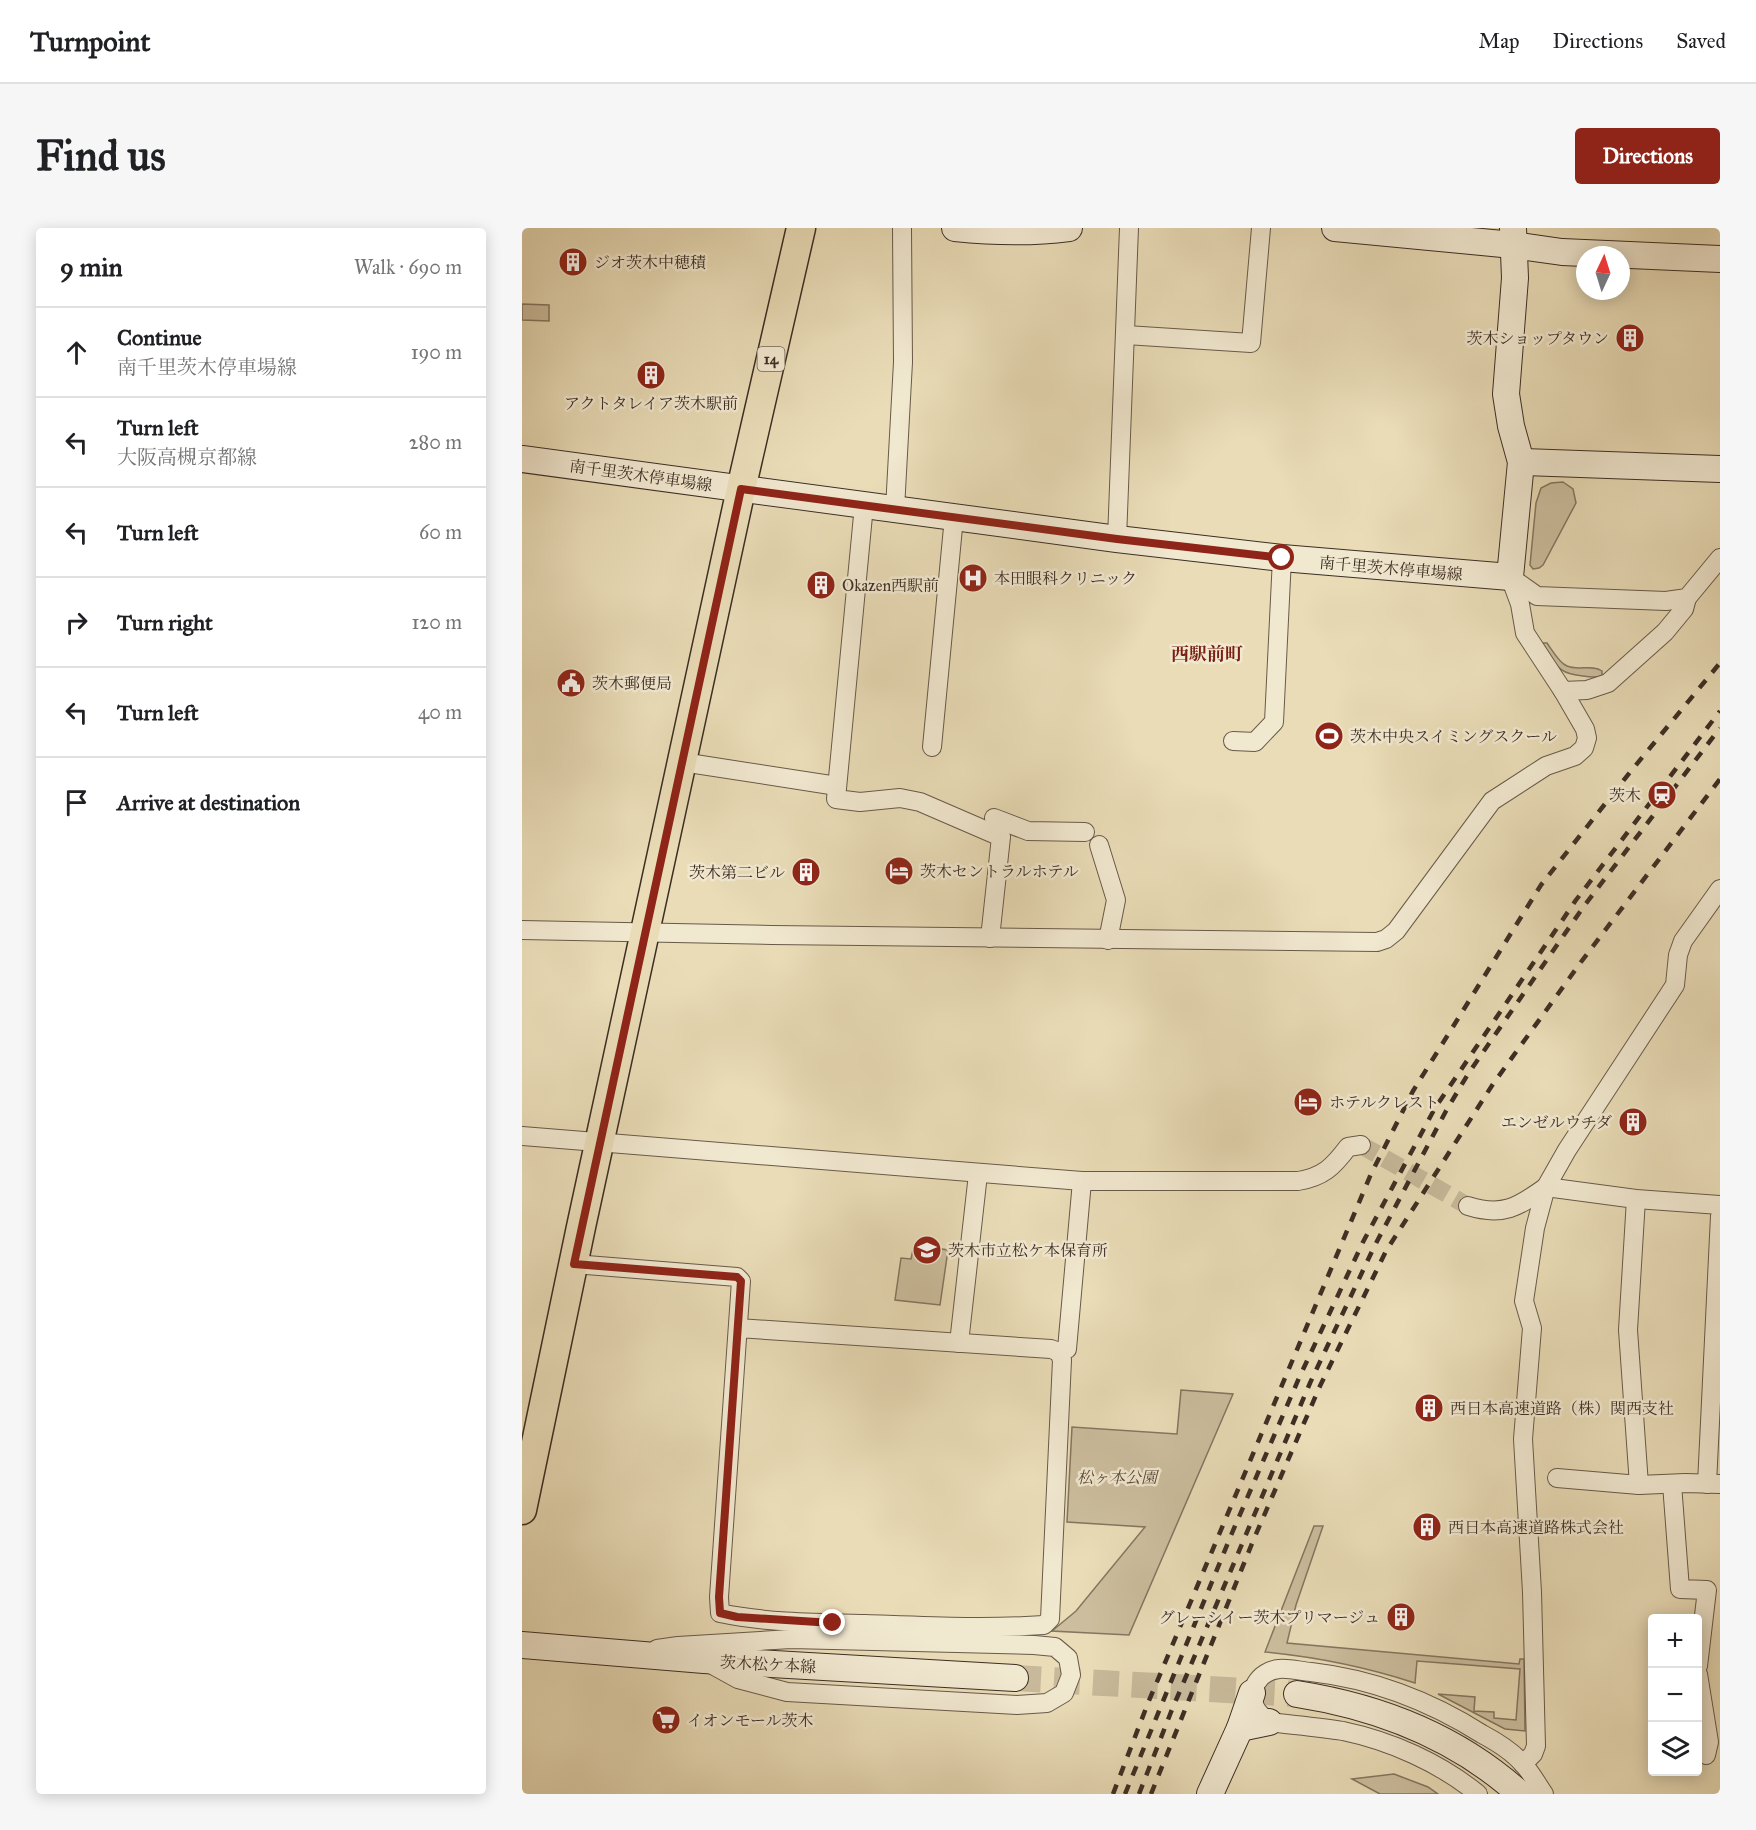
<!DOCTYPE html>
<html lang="en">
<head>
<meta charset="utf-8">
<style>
  :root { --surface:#fff; --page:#f6f6f6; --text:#202124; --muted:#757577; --line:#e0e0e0; --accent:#8f2418 }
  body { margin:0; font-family:"IM FELL Great Primer","Noto Serif JP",serif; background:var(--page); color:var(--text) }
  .controls { position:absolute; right:18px; bottom:18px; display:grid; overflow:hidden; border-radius:6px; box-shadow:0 3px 15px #0003 }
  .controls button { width:54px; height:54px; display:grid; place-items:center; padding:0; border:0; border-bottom:2px solid var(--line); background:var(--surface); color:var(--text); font:30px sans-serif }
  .compass { position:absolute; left:1054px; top:18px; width:54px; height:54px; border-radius:50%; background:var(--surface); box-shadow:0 3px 15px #0003; rotate:4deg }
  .stop { position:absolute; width:18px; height:18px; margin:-14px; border:4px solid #8f2418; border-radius:50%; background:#fff }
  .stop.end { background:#8f2418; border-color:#fff; box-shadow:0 2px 6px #0008 }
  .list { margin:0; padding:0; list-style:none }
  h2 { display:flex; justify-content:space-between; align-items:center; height:78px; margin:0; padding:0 24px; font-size:26px }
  h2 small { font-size:20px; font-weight:400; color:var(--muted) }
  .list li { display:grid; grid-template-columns:39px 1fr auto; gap:18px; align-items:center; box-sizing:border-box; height:90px; padding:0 24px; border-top:2px solid var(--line) }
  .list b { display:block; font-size:22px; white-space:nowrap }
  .list p { margin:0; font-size:20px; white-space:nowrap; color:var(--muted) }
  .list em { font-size:20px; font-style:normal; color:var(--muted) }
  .icon { flex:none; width:33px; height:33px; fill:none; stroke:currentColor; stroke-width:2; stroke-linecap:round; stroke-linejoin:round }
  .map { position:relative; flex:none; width:1198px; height:1566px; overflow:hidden; border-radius:6px }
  header { display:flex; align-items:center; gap:36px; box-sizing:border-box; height:84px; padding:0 30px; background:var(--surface); border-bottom:2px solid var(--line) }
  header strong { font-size:28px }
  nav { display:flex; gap:33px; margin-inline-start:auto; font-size:21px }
  .intro { display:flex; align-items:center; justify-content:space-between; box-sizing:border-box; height:144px; padding:0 36px }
  h1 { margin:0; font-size:42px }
  .button { padding:15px 27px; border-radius:6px; background:var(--accent); color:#fff; font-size:21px; font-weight:700 }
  main { display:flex; gap:36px; padding:0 36px }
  aside { flex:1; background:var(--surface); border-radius:6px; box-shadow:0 3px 15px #0003 }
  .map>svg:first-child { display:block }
  .green { fill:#ccbe9e; stroke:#847661; stroke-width:1.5 }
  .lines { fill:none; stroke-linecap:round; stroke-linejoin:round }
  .street-tunnel { stroke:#c7b99a; stroke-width:18; stroke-dasharray:18 9; stroke-linecap:butt }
  .secondary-tunnel { stroke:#c7b99a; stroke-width:26; stroke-dasharray:26 13; stroke-linecap:butt }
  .street-casing { stroke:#685a49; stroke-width:20 }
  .secondary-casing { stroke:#3d2e24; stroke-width:28 }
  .primary-casing { stroke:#3d2e24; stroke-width:31 }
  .street { stroke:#f1e8d0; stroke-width:18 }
  .secondary { stroke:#f1e8d0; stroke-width:26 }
  .primary { stroke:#e9dcb7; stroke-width:28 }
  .rail { stroke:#3d2e24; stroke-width:4.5; stroke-dasharray:10 10; stroke-linecap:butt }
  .route { stroke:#8f2418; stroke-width:8 }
  .labels { text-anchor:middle; stroke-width:5; stroke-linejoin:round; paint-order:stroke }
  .shield { fill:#f1e8d0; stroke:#736658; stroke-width:1.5 }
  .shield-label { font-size:15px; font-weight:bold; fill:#3d2e24 }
  .poi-label { font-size:16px; fill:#3d2e24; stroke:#f1e8d0; text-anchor:start }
  .street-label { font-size:16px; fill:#3d2e24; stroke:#f1e8d0 }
  .park-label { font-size:16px; font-style:italic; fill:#5a4b3c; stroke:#f1e8d0 }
  .neighbourhood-label { font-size:18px; font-weight:bold; fill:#7a1f14; stroke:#f1e8d0 }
</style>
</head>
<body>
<header>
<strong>Turnpoint</strong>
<nav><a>Map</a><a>Directions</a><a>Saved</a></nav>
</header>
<div class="intro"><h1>Find us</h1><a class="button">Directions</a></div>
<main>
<aside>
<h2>9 min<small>Walk · 690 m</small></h2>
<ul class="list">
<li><svg class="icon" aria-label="ahead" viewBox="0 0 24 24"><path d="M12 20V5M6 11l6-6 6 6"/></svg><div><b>Continue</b><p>南千里茨木停車場線</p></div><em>190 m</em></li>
<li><svg class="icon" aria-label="left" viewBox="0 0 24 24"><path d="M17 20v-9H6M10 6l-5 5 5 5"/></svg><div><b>Turn left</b><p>大阪高槻京都線</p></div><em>280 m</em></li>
<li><svg class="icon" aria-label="left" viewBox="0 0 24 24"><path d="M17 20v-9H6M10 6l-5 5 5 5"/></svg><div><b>Turn left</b></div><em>60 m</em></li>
<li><svg class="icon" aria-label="right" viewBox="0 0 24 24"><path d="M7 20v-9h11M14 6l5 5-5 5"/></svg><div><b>Turn right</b></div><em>120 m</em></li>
<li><svg class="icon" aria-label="left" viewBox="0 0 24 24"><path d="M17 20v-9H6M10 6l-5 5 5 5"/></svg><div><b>Turn left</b></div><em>40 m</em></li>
<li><svg class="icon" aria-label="arrive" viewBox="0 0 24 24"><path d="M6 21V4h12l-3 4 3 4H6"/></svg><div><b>Arrive at destination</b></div></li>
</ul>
</aside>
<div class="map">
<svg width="1198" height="1566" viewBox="0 0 1198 1566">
  <rect width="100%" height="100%" fill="#e9dcb7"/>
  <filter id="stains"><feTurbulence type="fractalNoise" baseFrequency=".00333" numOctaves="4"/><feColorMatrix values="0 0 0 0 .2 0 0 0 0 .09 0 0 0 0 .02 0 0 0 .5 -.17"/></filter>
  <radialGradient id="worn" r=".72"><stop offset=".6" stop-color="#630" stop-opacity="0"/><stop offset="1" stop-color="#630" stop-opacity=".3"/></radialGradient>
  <!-- green -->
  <g class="green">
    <path d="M0 76 27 77V93L0 92Z"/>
    <path d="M1041 254 1051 261 1054 275 1021 337 1017 340 1011 341 1008 337 1014 275 1019 260 1029 255Z"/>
    <path d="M1021 415H1025C1030 422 1037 435 1045 438 1056 443 1070 436 1080 443V448C1073 450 1067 449 1061 448 1035 446 1035 437 1021 418Z"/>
    <path d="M392 1017 426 1022 418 1077 373 1072 379 1030 389 1031Z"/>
    <path d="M659 1162 711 1166 607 1407 530 1403 554 1383 623 1299 545 1294 550 1199 655 1206Z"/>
    <path d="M792 1298H801L774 1377 765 1415 997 1436 998 1431H1002L1003 1503 983 1501 916 1466 953 1469 952 1483 972 1484V1490L994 1492 998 1441 895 1433 893 1455C844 1439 795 1429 743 1424Z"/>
    <path d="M872 1546 906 1559 916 1566H858L830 1551Z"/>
  </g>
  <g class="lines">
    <!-- street-tunnel -->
    <path class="street-tunnel" d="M839 917 946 978"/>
    <!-- secondary-tunnel -->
    <path class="secondary-tunnel" d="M493 1450 775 1466"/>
    <!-- street casing -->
    <g class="street-casing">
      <g id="street">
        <path d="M604 107 729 115 739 0"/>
        <path d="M342 277 314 571 338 574 378 570 398 574 479 609 468 710"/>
        <path d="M373 281 381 134 380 0"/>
        <path d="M595 311 607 0"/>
        <path d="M988 349 998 376 1003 405 1041 463 1065 462 1086 455 1143 404 1162 381 1165 370"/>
        <path d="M988 349 1015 368 1144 373 1165 370 1198 330"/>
        <path d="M711 513 733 514 752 494 760 330"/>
        <path d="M410 519 432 289"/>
        <path d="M160 534 315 558"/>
        <path d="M472 590 506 603 563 604"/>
        <path d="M577 617 594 672 586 712"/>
        <path d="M0 702 250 707 855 714 864 711 874 703 970 573 1024 538 1053 528 1062 520 1065 510 1063 501 1041 463"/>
        <path d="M0 908 560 953H776C801 949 811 939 826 919L839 917"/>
        <path d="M1114 971 1106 1102 1117 1257"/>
        <path d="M946 978C981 989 996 979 1024 959L1114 971 1198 977"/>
        <path d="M52 1036 215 1049 219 1053 197 1369 198 1385C245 1395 296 1395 344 1396 403 1398 463 1401 522 1397L528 1391 540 1132 537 1124 529 1121 216 1100"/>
        <path d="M437 1115 456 946"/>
        <path d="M537 1124 545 1121 560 953"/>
        <path d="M1035 1250 1117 1257 1163 1255 1198 1256"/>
        <path d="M1150 1256 1158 1361 1185 1362 1176 1438"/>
        <path d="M1185 1256 1198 988"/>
        <path d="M135 1421 156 1418 269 1411 512 1417 533 1419 546 1430 549 1447 542 1465 525 1475 495 1477 265 1464 216 1451 187 1435"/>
        <path d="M1176 1446 1187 1514 1184 1527"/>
        <path d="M1001 1536 1011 1526 1014 1518 1010 1364 1001 1211 1010 1100 1002 1073 1013 1000 1024 959 1045 922 1153 757 1156 727 1161 713 1198 661"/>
        <path d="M956 1566C918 1535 869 1513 821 1503 797 1499 771 1497 747 1494 742 1490 737 1486 734 1481 724 1463 737 1443 757 1441 767 1440 778 1443 789 1444 850 1451 908 1473 960 1506 975 1514 990 1523 1001 1536 1009 1544 1015 1556 1022 1566"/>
      </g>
    </g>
    <!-- secondary casing -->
    <g class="secondary-casing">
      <g id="secondary">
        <path d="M433 0C472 4 508 5 547 0"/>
        <path d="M813 0 991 17 1040 24 1198 31"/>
        <path d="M0 231 595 311 760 330 988 349 999 234 989 198 984 166 993 50 991 0"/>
        <path d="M999 234 1198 241"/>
        <path d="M0 1417 182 1432 493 1450"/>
        <path d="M775 1466C858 1479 935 1509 998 1566"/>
        <path d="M718 1500 747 1494"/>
        <path d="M688 1566 718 1500 730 1465"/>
      </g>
    </g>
    <!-- primary casing -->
    <g class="primary-casing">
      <path id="primary" d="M0 1282 59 999 219 261 279 0"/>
    </g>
    <!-- street -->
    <use href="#street" class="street"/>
    <!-- secondary -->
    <use href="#secondary" class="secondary"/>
    <!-- primary -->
    <use href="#primary" class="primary"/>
    <!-- rail -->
    <g class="rail">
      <path d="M591 1566 626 1475 849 946 891 863 1019 657 1109 543 1198 435"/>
      <path d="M603 1566 710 1305 777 1150 841 1014 913 880 1054 672 1198 483"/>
      <path d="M617 1566 649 1484 788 1155 852 1019 924 883 946 846 1062 678 1198 500"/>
      <path d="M629 1566 731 1313 798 1158 864 1023 971 856 1059 734 1198 551"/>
    </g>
  </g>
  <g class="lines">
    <!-- route -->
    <path class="route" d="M311 1395 215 1389 198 1385 197 1369 219 1053 215 1049 52 1036 219 261 595 311 760 330"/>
  </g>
  <!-- icons -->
  <defs>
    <g id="building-disc" transform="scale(1.5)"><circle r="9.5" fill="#8f2418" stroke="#f1e8d0"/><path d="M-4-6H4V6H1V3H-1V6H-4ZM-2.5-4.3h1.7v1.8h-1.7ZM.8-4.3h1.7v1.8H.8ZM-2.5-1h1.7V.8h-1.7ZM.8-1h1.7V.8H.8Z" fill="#fff"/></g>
    <g id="hospital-disc" transform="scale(1.5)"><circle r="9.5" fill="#8f2418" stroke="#f1e8d0"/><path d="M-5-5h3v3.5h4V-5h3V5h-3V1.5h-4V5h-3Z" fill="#fff"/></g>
    <g id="civic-disc" transform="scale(1.5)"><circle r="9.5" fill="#8f2418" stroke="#f1e8d0"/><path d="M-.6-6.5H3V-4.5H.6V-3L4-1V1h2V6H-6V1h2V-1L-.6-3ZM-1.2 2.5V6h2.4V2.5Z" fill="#fff"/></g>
    <g id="stadium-disc" transform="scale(1.5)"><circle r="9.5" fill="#8f2418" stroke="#f1e8d0"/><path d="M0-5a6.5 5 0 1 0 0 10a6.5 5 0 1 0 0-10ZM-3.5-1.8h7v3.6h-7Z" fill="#fff"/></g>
    <g id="station-disc" transform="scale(1.5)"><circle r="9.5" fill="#8f2418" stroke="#f1e8d0"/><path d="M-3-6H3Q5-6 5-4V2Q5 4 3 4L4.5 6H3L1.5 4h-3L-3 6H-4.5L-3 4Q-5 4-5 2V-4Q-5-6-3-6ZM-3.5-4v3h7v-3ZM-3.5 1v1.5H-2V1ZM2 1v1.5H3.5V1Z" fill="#fff"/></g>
    <g id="hotel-disc" transform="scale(1.5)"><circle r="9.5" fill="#8f2418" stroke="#f1e8d0"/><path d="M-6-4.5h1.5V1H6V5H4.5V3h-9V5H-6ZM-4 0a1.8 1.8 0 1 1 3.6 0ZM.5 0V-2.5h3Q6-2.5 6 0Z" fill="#fff"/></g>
    <g id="school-disc" transform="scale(1.5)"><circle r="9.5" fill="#8f2418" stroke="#f1e8d0"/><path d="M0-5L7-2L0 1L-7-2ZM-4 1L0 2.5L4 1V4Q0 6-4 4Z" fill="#fff"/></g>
    <g id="supermarket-disc" transform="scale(1.5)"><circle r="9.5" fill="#8f2418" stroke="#f1e8d0"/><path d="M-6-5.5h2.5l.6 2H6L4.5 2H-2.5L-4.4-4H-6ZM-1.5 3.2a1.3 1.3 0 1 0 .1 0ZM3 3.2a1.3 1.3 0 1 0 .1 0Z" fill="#fff"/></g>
  </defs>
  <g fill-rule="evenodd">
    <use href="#building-disc" x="51" y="34"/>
    <use href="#building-disc" x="1108" y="110"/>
    <use href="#building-disc" x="129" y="147"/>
    <use href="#hospital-disc" x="451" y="350"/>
    <use href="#building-disc" x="299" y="357"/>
    <use href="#civic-disc" x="49" y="455"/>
    <use href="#stadium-disc" x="807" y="508"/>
    <use href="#station-disc" x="1140" y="567"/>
    <use href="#hotel-disc" x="377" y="643"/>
    <use href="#building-disc" x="284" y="644"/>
    <use href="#hotel-disc" x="786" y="874"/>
    <use href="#building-disc" x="1111" y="894"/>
    <use href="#school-disc" x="405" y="1022"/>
    <use href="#building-disc" x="907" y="1180"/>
    <use href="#building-disc" x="905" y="1299"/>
    <use href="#building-disc" x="879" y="1389"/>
    <use href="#supermarket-disc" x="144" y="1492"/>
  </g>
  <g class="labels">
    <!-- shield labels -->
    <rect class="shield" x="235.5" y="119" width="27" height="24" rx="4.5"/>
    <g class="shield-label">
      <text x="249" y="136">14</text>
    </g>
    <!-- poi labels -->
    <g class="poi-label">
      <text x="72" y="40">ジオ茨木中穂積</text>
      <text x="1087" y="116" text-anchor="end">茨木ショップタウン</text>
      <text x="129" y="181" text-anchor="middle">アクトタレイア茨木駅前</text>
      <text x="472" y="356">本田眼科クリニック</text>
      <text x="320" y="363">Okazen西駅前</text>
      <text x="70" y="461">茨木郵便局</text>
      <text x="828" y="514">茨木中央スイミングスクール</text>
      <text x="1119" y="573" text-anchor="end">茨木</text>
      <text x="398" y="649">茨木セントラルホテル</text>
      <text x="263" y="650" text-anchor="end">茨木第二ビル</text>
      <text x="807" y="880">ホテルクレスト</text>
      <text x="1090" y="900" text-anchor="end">エンゼルウチダ</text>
      <text x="426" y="1028">茨木市立松ケ本保育所</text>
      <text x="928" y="1186">西日本高速道路（株）関西支社</text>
      <text x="926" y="1305">西日本高速道路株式会社</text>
      <text x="858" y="1395" text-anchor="end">グレーシイー茨木プリマージュ</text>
      <text x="165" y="1498">イオンモール茨木</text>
    </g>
    <!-- street labels -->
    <g class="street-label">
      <text transform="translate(119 247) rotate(8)" y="6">南千里茨木停車場線</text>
      <text transform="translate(869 340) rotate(5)" y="6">南千里茨木停車場線</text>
      <text transform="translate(246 1436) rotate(3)" y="6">茨木松ケ本線</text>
    </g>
    <!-- park labels -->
    <g class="park-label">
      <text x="595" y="1255">松ヶ本公園</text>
    </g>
    <!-- neighbourhood labels -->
    <g class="neighbourhood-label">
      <text x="685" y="432">西駅前町</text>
    </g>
  </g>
  <rect width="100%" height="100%" filter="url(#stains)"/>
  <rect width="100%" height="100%" fill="url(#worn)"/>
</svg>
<div class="controls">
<button>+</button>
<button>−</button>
<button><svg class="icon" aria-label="layers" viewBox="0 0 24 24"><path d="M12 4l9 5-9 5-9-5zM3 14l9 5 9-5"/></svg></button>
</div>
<svg class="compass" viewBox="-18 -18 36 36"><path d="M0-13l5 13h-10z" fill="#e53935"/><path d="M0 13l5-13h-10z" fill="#757577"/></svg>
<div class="stop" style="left:760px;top:330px"></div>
<div class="stop end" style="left:311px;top:1395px"></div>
</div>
</main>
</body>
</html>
